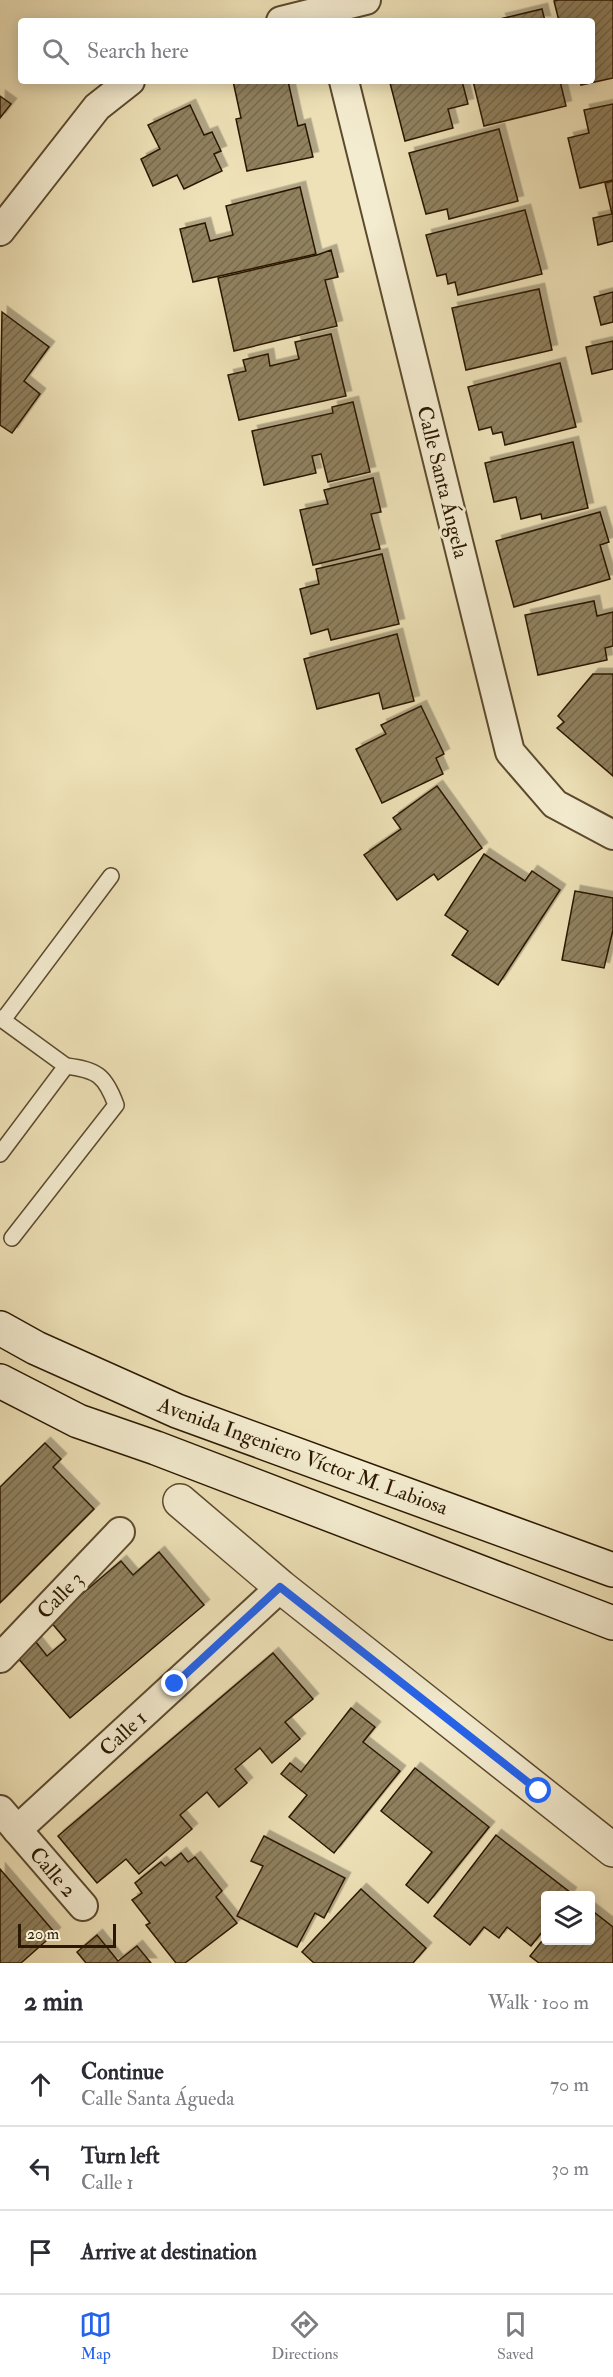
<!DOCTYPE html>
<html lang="en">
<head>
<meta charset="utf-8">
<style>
  :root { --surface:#fff; --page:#f7f7f7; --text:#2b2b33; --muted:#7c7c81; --line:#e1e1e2; --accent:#2563eb }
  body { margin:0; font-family:"IM FELL Double Pica",serif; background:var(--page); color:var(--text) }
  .controls { position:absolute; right:18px; bottom:18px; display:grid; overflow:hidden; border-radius:6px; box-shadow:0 3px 15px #0003 }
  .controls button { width:54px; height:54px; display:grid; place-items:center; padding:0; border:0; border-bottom:2px solid var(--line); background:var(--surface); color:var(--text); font:30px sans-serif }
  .scale { position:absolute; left:18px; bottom:15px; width:98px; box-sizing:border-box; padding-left:6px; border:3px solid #2b1800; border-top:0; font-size:16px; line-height:21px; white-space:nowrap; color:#2b1800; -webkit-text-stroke:4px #f4ecd0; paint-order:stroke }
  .stop { position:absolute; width:18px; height:18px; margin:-14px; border:4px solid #2563eb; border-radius:50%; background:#fff }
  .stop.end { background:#2563eb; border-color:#fff; box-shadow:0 2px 6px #0008 }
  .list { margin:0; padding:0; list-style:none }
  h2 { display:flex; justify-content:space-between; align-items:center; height:78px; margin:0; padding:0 24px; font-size:26px }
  h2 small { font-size:20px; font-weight:400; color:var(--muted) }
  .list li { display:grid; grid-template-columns:39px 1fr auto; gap:18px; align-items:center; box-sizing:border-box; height:84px; padding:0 24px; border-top:2px solid var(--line) }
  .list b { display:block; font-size:22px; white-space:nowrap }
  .list p { margin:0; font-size:20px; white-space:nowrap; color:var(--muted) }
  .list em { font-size:20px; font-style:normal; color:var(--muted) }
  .icon { flex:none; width:33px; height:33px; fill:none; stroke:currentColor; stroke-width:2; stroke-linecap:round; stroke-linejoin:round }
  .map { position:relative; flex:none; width:613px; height:1963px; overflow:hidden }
  .search { position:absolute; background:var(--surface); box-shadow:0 3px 15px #0003; left:18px; right:18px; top:18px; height:66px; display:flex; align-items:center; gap:15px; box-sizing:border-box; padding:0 21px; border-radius:6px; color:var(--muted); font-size:22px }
  .sheet { height:330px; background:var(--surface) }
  nav { display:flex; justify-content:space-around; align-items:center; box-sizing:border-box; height:84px; border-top:2px solid var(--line); background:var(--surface); font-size:16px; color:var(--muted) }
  nav a { display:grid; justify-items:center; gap:3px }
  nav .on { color:var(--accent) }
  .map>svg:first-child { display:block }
  .building { fill:url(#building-hatch); stroke:#2b1800; stroke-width:1.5; filter:url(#shadow) }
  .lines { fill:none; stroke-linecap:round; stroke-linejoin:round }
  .service-casing { stroke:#5c4a2e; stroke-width:18 }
  .minor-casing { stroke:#5c4a2e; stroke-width:32 }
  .tertiary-casing { stroke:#5c4a2e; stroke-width:36 }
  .secondary-casing { stroke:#2b1800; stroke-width:36 }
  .service { stroke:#f4ecd0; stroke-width:15 }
  .minor { stroke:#f4ecd0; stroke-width:28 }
  .tertiary { stroke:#f4ecd0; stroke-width:33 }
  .secondary { stroke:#f4ecd0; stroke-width:33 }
  .route { stroke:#2563eb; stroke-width:8 }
  .labels { text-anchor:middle; stroke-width:6; stroke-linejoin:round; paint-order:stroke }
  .street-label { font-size:21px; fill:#2b1800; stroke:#f4ecd0 }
</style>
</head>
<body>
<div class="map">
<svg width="613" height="1963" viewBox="0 0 613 1963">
  <defs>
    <pattern id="building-hatch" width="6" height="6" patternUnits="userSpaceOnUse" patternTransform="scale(1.5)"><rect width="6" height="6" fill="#90815f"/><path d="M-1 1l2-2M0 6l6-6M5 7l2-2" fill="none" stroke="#76694c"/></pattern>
    <filter id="shadow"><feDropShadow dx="5.5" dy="-5.5" stdDeviation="0" flood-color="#0004"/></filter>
  </defs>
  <rect width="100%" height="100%" fill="#eee1b7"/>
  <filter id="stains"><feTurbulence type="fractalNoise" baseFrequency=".00333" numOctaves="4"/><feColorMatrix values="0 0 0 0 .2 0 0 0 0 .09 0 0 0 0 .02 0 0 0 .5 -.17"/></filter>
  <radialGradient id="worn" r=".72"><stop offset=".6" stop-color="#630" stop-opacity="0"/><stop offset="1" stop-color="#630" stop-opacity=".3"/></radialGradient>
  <!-- building -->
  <g class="building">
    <path d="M558 0H613V78L581 85 580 81H592V21H559L554 1Z"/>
    <path d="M542 9 545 21H501L500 19Z"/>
    <path d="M233 81H288L298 126 305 124 313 157 247 171 236 119 241 118Z"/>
    <path d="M394 81H462L468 104 448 109 453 128 405 141 390 83Z"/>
    <path d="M473 81H560L566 106 484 126Z"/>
    <path d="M0 96 11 104 0 118Z"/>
    <path d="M613 104V180L580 188 568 138 589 133 584 110Z"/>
    <path d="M190 105 204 135 212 132 221 151 214 154 222 171 184 189 177 175 153 186 141 159 160 149 148 125Z"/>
    <path d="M499 129 518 201 449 219 447 209 426 214 409 153Z"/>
    <path d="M613 181V241L598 245 593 218 612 214 605 183Z"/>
    <path d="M300 187 316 254 193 282 180 229 205 223 210 241 233 235 226 206Z"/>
    <path d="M525 210 542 274 458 295 455 282 448 284 446 274 437 276 426 235Z"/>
    <path d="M331 250 338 277 325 280 337 326 234 351 218 278 317 255Z"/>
    <path d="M539 289 552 350 466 370 452 308Z"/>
    <path d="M613 292V322L601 325 594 297Z"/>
    <path d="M2 312 49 347 24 381 40 394 12 433 0 425Z"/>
    <path d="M331 334 346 396 239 420 228 375 246 371 243 360 268 354 270 366 299 359 295 342Z"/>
    <path d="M613 341V369L592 374 586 347Z"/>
    <path d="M560 363 576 427 505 445 502 432 493 434 491 427 479 430 468 387Z"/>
    <path d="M353 402 370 472 328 482 321 454 312 456 316 473 264 485 252 431 333 413 332 407Z"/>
    <path d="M573 442 588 508 542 519 541 514 521 519 516 497 494 502 485 463Z"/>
    <path d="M373 478 381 512 371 514 380 549 313 565 300 510 328 504 324 490Z"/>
    <path d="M600 512 609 542 600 545 610 579 514 607 496 541Z"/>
    <path d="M382 554 399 624 331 640 328 629 311 634 300 589 319 584 316 569Z"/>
    <path d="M594 601 597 616 613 612V646L605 648 607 660 538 675 525 615Z"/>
    <path d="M397 634 414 701 383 709 379 693 317 709 304 659Z"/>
    <path d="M593 674H613V776L557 728 564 722 558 716Z"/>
    <path d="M421 706 444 754 436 758 443 774 382 803 356 749 386 734 381 725Z"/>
    <path d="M437 786 482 848 438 880 434 874 397 900 364 855 401 829 393 818Z"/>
    <path d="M484 854 525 881 532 871 560 890 498 985 452 955 468 931 445 915Z"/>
    <path d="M575 891 613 898V930L604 968 562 960Z"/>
    <path d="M45 1443 61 1459 53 1467 94 1509 0 1603V1487Z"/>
    <path d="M159 1552 204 1605 70 1718 17 1657 36 1642 47 1656 66 1640 50 1621 121 1561 133 1575Z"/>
    <path d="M273 1653 313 1699 285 1722 300 1739 272 1763 260 1748 235 1769 247 1783 219 1807 207 1792 180 1815 192 1829 139 1874 126 1859 97 1883 58 1836Z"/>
    <path d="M351 1708 375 1727 363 1742 400 1771 334 1853 289 1817 307 1795 281 1774 290 1763 301 1772Z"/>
    <path d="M415 1768 489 1827 428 1903 406 1885 432 1852 381 1811Z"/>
    <path d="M496 1835 571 1893 569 1896H546V1927L531 1946 507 1927 499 1938 484 1927 470 1945 434 1916Z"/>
    <path d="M264 1836 345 1878 324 1918 315 1913 297 1947 237 1916 263 1866 251 1861Z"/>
    <path d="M181 1853 188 1862 195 1857 222 1891 216 1897 237 1923 185 1963H176L146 1925 150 1923 132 1900 142 1893 135 1883 161 1862 165 1866Z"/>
    <path d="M0 1869 55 1933 21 1963H0Z"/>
    <path d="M361 1889 426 1948 413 1963H314L302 1952Z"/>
    <path d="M590 1909 613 1927V1963H539L530 1956 546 1936V1940H590Z"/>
    <path d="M97 1935 118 1961 137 1946 151 1963H86L77 1952Z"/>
  </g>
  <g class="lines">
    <!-- service casing -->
    <g class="service-casing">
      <g id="service">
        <path d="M0 1018 66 1066 0 1154"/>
        <path d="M3 1020 111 876"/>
        <path d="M12 1238 116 1105C105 1075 97 1070 66 1066"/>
      </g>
    </g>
    <!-- minor casing -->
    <g class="minor-casing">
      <g id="minor">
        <path d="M281 21 366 0"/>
        <path d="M344 81 510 752 555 804 613 835"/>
        <path d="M0 231 97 107 130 81"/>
        <path d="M0 1658 120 1532"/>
        <path d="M0 1810 83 1906"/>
        <path d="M17 1830 281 1587"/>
      </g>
    </g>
    <!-- tertiary casing -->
    <g class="tertiary-casing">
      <path id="tertiary" d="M180 1501 281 1587 613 1850"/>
    </g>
    <!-- secondary casing -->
    <g class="secondary-casing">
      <g id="secondary">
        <path d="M0 1328 36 1348 177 1411 613 1570"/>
        <path d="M0 1381 78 1421 156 1448 613 1623"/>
      </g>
    </g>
    <!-- service -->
    <use href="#service" class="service"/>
    <!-- minor -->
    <use href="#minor" class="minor"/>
    <!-- tertiary -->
    <use href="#tertiary" class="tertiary"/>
    <!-- secondary -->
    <use href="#secondary" class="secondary"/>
  </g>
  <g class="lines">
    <!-- route -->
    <path class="route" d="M175 1684 280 1587 539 1791"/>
  </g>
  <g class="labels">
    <!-- street labels -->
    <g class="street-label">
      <text transform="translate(443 482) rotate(76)" y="7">Calle Santa Ángela</text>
      <text transform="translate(303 1456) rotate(20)" y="7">Avenida Ingeniero Víctor M. Labiosa</text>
      <text transform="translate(60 1595) rotate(-46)" y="7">Calle 3</text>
      <text transform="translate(123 1733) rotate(-43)" y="7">Calle 1</text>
      <text transform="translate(53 1872) rotate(49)" y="7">Calle 2</text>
    </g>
  </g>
  <rect width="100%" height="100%" filter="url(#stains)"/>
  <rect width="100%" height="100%" fill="url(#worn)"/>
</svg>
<div class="controls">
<button><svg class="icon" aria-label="layers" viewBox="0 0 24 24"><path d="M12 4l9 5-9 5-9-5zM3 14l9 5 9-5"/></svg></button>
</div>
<div class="scale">20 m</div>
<div class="stop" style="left:539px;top:1791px"></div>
<div class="stop end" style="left:175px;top:1684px"></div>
<div class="search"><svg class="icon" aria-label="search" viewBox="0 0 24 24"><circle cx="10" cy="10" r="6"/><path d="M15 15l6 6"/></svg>Search here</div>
</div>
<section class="sheet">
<h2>2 min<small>Walk · 100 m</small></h2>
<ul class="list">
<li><svg class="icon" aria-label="ahead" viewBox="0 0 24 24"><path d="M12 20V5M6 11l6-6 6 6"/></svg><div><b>Continue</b><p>Calle Santa Águeda</p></div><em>70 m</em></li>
<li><svg class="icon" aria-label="left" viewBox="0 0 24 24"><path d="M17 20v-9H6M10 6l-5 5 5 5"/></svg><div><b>Turn left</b><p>Calle 1</p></div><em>30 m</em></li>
<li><svg class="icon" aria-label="arrive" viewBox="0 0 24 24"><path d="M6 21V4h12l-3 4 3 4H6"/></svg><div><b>Arrive at destination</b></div></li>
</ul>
</section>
<nav>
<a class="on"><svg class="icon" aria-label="map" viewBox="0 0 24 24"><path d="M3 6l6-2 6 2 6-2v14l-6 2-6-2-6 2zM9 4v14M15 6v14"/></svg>Map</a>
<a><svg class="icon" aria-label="directions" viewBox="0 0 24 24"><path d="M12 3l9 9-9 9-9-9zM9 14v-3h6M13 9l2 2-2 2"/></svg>Directions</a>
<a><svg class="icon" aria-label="saved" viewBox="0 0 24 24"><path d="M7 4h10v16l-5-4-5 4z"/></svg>Saved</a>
</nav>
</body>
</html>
